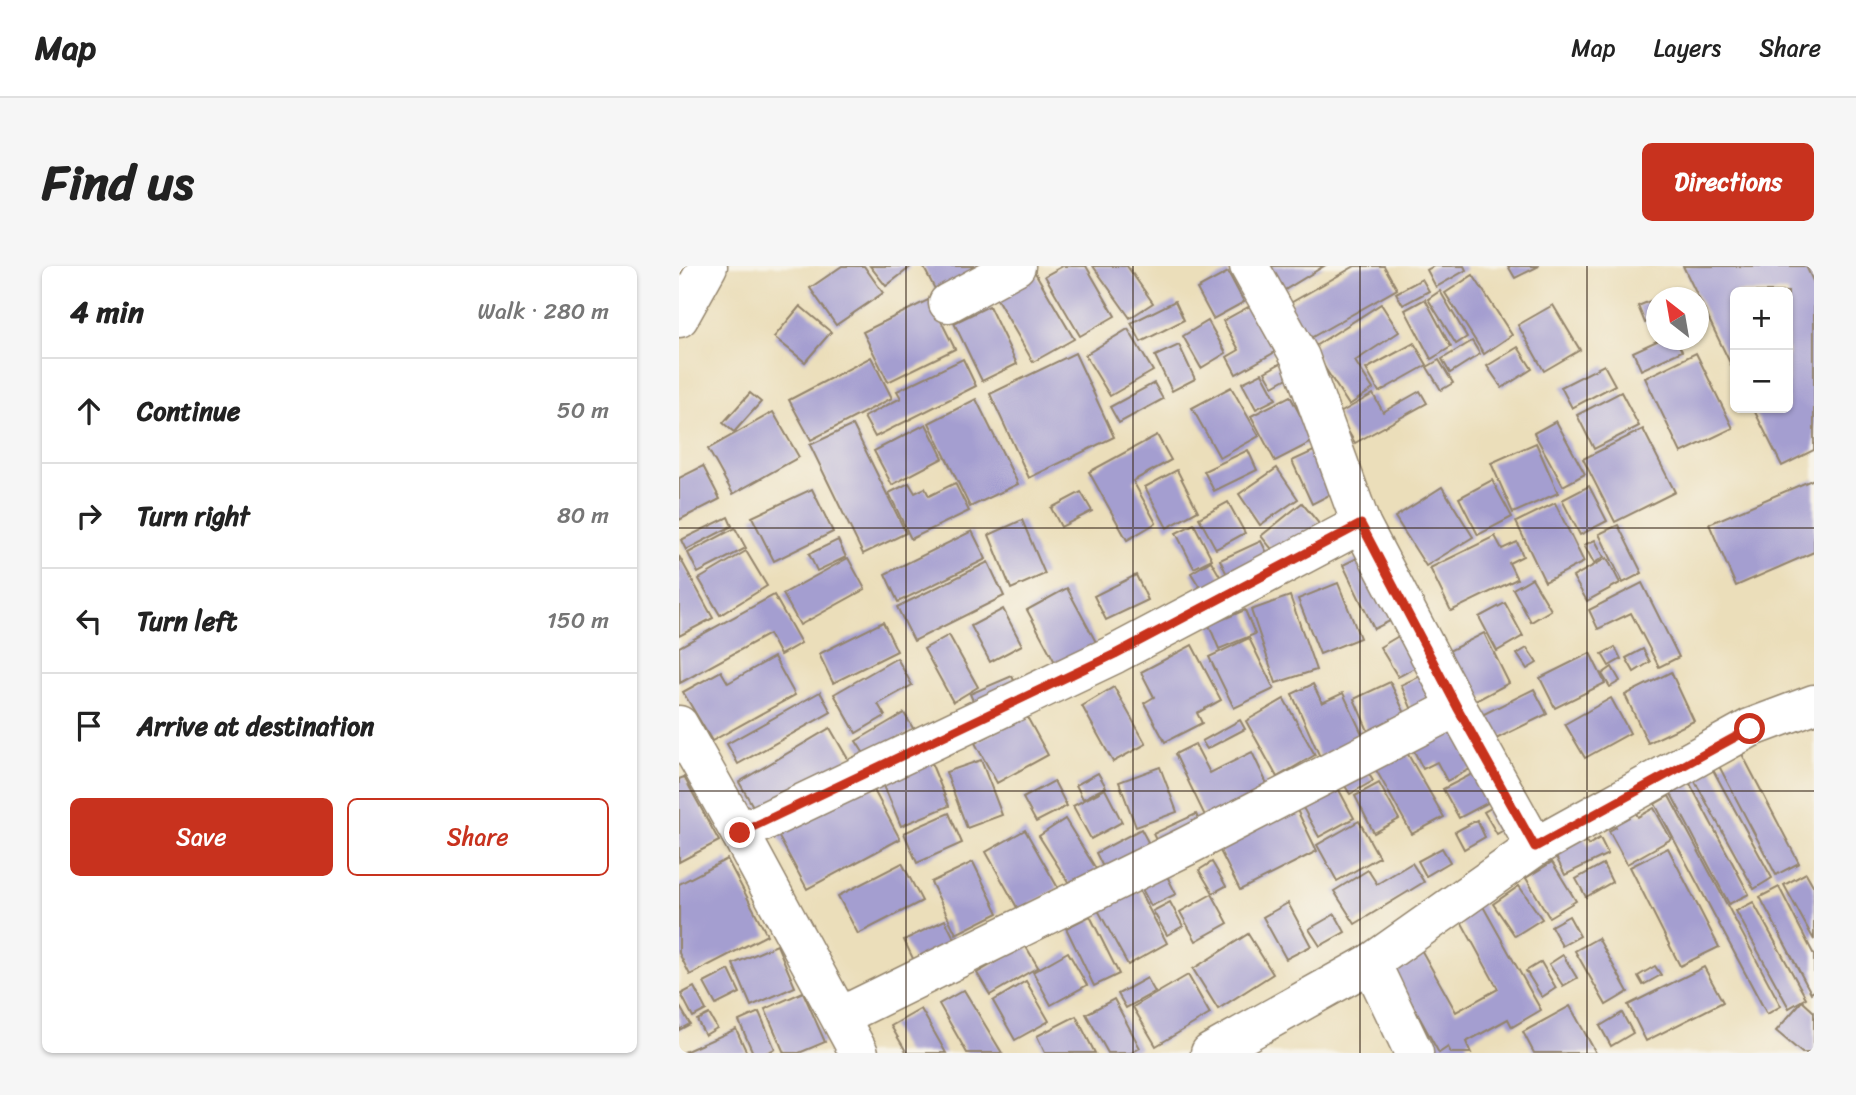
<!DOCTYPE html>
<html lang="en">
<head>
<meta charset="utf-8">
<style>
  :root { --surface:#fff; --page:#f6f6f6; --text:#222; --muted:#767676; --line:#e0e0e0; --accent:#c8321e }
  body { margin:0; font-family:Sriracha,sans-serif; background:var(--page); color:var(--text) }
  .controls { position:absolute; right:21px; top:21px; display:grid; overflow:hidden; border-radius:10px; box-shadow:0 2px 5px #0004 }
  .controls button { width:63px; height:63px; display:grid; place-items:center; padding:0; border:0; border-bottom:2px solid var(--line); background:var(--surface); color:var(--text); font:35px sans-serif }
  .compass { position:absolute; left:967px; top:21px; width:63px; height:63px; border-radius:50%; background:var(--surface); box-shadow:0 2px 5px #0004; rotate:329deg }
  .stop { position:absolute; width:21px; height:21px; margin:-16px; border:5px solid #c8321e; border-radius:50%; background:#fff }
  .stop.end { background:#c8321e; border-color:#fff; box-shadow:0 2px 7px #0008 }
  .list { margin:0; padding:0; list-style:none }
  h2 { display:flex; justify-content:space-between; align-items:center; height:91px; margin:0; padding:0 28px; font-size:30px }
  h2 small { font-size:23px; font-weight:400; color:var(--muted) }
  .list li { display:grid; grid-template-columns:46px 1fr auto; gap:21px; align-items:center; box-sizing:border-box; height:105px; padding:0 28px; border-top:2px solid var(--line) }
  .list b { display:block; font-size:26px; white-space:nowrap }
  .list em { font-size:23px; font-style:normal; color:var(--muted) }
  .actions { display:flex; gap:14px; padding:21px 28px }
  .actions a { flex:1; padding:16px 0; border:2px solid var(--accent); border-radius:10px; text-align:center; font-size:24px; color:var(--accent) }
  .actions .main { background:var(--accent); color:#fff }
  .icon { flex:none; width:38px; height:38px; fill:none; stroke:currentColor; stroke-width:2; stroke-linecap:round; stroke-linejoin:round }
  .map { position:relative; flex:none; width:1135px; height:787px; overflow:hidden; border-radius:10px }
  header { display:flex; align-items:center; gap:42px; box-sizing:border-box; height:98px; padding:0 35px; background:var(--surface); border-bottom:2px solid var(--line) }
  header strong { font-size:33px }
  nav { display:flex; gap:38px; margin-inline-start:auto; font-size:24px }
  .intro { display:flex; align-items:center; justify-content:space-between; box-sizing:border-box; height:168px; padding:0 42px }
  h1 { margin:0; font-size:49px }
  .button { padding:18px 32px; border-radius:10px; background:var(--accent); color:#fff; font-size:24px; font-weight:700 }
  main { display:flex; gap:42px; padding:0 42px }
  aside { flex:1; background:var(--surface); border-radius:10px; box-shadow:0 2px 5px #0004 }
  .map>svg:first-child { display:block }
  .building { fill:#a49ed0 }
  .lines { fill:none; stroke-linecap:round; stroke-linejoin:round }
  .minor-casing { stroke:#93846c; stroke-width:41 }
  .minor { stroke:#fff; stroke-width:38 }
  .route { stroke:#c8321e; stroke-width:9 }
  .grid { fill:none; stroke:#3b2a1e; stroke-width:2; stroke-opacity:0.55 }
</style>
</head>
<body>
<header>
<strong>Map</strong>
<nav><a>Map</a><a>Layers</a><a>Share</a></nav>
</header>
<div class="intro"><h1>Find us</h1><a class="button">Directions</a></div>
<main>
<aside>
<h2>4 min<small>Walk · 280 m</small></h2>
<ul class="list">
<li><svg class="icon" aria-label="ahead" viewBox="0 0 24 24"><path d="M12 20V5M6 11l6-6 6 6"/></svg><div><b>Continue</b></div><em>50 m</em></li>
<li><svg class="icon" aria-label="right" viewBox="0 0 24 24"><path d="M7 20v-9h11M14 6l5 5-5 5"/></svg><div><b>Turn right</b></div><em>80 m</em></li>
<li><svg class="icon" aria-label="left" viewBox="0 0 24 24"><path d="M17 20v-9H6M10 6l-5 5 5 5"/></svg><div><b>Turn left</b></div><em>150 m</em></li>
<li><svg class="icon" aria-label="arrive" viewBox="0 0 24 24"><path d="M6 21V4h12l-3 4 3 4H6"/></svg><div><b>Arrive at destination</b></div></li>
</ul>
<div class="actions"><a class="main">Save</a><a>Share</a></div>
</aside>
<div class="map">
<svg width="1135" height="787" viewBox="0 0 1135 787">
  <rect width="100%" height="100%" fill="#f7f3e8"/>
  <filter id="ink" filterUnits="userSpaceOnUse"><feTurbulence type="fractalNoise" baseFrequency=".0143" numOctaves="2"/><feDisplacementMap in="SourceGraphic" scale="14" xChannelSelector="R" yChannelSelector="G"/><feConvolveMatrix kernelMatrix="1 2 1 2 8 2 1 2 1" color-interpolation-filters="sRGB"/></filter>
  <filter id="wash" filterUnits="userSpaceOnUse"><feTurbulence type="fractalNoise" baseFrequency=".00686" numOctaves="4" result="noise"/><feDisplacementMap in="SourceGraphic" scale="28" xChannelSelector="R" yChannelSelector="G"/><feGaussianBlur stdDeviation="1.57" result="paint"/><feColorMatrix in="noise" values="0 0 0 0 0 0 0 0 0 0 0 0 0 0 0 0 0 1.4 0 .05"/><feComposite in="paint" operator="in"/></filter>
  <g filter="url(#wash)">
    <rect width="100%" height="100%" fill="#ebdeba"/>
    <g id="blocks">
      <!-- building -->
      <g class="building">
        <path d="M163 0H185L204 27 157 59 131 22Z"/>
        <path d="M191 0H233L207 20Z"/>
        <path d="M244 0H310L258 27Z"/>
        <path d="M384 0H407L436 50 401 70 366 10Z"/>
        <path d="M414 0H448L474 37 451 52Z"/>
        <path d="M589 0H645L604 25Z"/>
        <path d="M676 0H705L718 23 628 74 608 39Z"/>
        <path d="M755 0H785L787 4 757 21 748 4Z"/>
        <path d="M829 0H860L836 12Z"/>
        <path d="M1004 0H1127L1135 17V184L1103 200 1074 142H1109V26H1056V107Z"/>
        <path d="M354 3 395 73 354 96 314 26Z"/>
        <path d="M549 6 565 36 534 53 518 23Z"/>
        <path d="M794 9 833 69 805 88 766 27Z"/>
        <path d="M743 13 750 25 724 39 717 27Z"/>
        <path d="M761 25 788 71 777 78 749 33Z"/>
        <path d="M978 32V52L966 57 959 40Z"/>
        <path d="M251 33 276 83 209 116 184 66Z"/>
        <path d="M746 33 772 81 752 93 726 44Z"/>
        <path d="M496 35 505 54 462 76 452 57Z"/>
        <path d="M702 38 720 66 676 95 694 123 670 139 633 82Z"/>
        <path d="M874 39 901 84 865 105 839 59Z"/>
        <path d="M121 40 152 66 126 96 95 71Z"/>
        <path d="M310 40 338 98 303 115 275 57Z"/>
        <path d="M571 40 596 86 557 108 548 91 560 84 544 55Z"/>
        <path d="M529 55 547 87 522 102 504 70Z"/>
        <path d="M449 63 474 105 431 130 406 89Z"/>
        <path d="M980 74H997L1003 85 962 104 954 86Z"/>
        <path d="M793 75 801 88 771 107 763 93Z"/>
        <path d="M735 77 748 99 700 126 687 103Z"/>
        <path d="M500 79 516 113 493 125 476 90Z"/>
        <path d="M839 81 853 103 823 122 808 100Z"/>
        <path d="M396 87 435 171 350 212 311 128Z"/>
        <path d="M1017 87 1054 162 1002 187 966 112Z"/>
        <path d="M192 91 213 132 132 174 110 134Z"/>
        <path d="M611 92 619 106 594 120 586 106Z"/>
        <path d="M284 93 297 120 196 171 185 151 222 132 218 125Z"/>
        <path d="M760 94 774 117 762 124 748 101Z"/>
        <path d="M925 99 936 119 893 142 882 121Z"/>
        <path d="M583 107 597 133 577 143 563 117Z"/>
        <path d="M475 117 484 133 440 157 431 141Z"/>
        <path d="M552 121 580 170 541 192 513 142Z"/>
        <path d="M741 125 748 137 676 177 659 148 694 128 704 146Z"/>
        <path d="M942 126 960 160 915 183 898 149Z"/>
        <path d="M71 127 82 136 55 166 44 157Z"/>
        <path d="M611 130 635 175 596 195 572 150Z"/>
        <path d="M297 133 339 218 291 241 250 157Z"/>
        <path d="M94 146 120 191 54 228 29 183Z"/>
        <path d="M877 155 906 208 884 220 855 167Z"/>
        <path d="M247 158 264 192 213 219 195 185Z"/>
        <path d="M174 159 227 267 184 288 131 179Z"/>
        <path d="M964 163 996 226 936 256 904 193Z"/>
        <path d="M478 169 492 194 454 215 477 257 448 274 410 206Z"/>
        <path d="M857 177 879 227 834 247 812 197Z"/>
        <path d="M639 183 658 225 633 238 613 195Z"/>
        <path d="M569 184 578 204 535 225 525 205Z"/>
        <path d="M24 200 41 233 0 254V212Z"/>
        <path d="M598 202 619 233 581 259 560 228Z"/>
        <path d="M498 204 519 245 488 262 466 221Z"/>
        <path d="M1135 213V286L1057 320 1030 258Z"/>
        <path d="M813 214 833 251 799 269 780 232Z"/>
        <path d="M230 217 236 227 246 222 250 230 276 217 290 245 232 273 210 227Z"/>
        <path d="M910 220 928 255 901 269 883 234Z"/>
        <path d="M763 221 794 271 747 300 716 251Z"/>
        <path d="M133 223 154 266 95 295 73 251Z"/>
        <path d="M402 226 413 245 382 261 372 242Z"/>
        <path d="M549 236 566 267 537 283 520 252Z"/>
        <path d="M623 237 642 260 601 293 582 270Z"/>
        <path d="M876 237 905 296 866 316 837 256Z"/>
        <path d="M49 251 53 260 7 284 2 274Z"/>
        <path d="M343 254 366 308 332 323 310 269Z"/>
        <path d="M515 258 533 293 515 302 497 267Z"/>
        <path d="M939 259 963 307 944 317 920 268Z"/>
        <path d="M56 262 67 282 19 307 9 287Z"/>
        <path d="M293 265 307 293 219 336 206 308Z"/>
        <path d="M816 270 823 283 838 276 844 290 830 297 838 313 772 345 751 302Z"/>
        <path d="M159 274 167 291 138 305 130 288Z"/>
        <path d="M916 274 925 291 915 297 905 279Z"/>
        <path d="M582 275 593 297 552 317 541 294Z"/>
        <path d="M67 285 88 320 41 349 20 313Z"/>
        <path d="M686 288 717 352 695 363 664 299Z"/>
        <path d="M0 290 34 352 0 370Z"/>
        <path d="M169 292 186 323 121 359 104 328Z"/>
        <path d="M928 292 941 317 908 335 894 311Z"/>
        <path d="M532 295 545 317 525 328 512 307Z"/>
        <path d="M309 296 325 330 235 375 218 341Z"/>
        <path d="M457 309 469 334 427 354 415 330Z"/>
        <path d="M853 312 872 344 852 356 834 323Z"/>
        <path d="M659 317 681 372 641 388 619 333Z"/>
        <path d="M963 317 1000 391 980 401 952 347 919 363 910 344Z"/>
        <path d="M388 322 418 378 378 400 348 344Z"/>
        <path d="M95 329 122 377 101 389 90 368 1 417 0 381Z"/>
        <path d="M611 330 637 404 597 417 572 344Z"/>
        <path d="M826 337 844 370 818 385 800 351Z"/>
        <path d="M324 343 343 379 311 396 292 360Z"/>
        <path d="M566 344 576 368 540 383 530 359Z"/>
        <path d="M204 356 218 385 154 417 140 388Z"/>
        <path d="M728 365 746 396 719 411 701 381Z"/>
        <path d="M805 367 830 417 791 438 766 387Z"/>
        <path d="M270 369 299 421 274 436 245 383Z"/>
        <path d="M570 372 595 423 555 442 530 391Z"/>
        <path d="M513 379 542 434 518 447 523 457 486 476 465 437 475 431 462 406Z"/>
        <path d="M936 381 942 393 930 400 923 388Z"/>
        <path d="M848 382 858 397 848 403 838 388Z"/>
        <path d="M964 383 971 396 955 406 947 392Z"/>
        <path d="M911 387 926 417 876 442 861 412Z"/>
        <path d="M95 391 116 429 33 475 4 426 42 405 49 417Z"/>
        <path d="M218 392 233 419 199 438 206 450 177 467 155 428Z"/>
        <path d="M933 401 941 415 931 421 923 408Z"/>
        <path d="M992 406 1015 455 969 477 946 429Z"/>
        <path d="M748 407 760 432 733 444 722 419Z"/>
        <path d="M333 410 341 428 299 446 291 428Z"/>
        <path d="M711 416 731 458 693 474 675 433Z"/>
        <path d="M634 418 643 437 664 427 685 472 641 491 613 428Z"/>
        <path d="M435 421 467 478 434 496 403 440Z"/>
        <path d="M855 423 868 448 811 476 799 451Z"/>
        <path d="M141 426 152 446 59 498 48 478Z"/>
        <path d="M932 432 951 467 906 492 886 458Z"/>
        <path d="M605 433 636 489 598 511 567 455Z"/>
        <path d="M225 447 235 464 187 491 177 475Z"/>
        <path d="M347 449 369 489 318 517 296 477Z"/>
        <path d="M561 454 566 463 528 483 523 475Z"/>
        <path d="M777 456 799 499 768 515 758 496 744 503 732 479Z"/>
        <path d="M151 462 170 495 79 549 60 516Z"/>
        <path d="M516 478 531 507 573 486 591 524 528 554 496 488Z"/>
        <path d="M723 478 765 551 733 568 692 495Z"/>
        <path d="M1063 488 1120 597 1097 609 1040 500Z"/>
        <path d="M681 493 694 515 671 528 658 507Z"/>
        <path d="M251 494 270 540 222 560 203 515Z"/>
        <path d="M302 494 323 549 288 562 267 506Z"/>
        <path d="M481 501 498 546 457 561 440 516Z"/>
        <path d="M1033 502 1093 612 1075 623 1014 512Z"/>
        <path d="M799 505 814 534 780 552 764 523Z"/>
        <path d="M419 507 427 521 404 533 397 519Z"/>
        <path d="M652 509 675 552 640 571 617 529Z"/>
        <path d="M5 511 40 575 0 596V513Z"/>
        <path d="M188 511 221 573 128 623 95 562Z"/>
        <path d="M1008 512 1070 628 1050 638 989 522Z"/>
        <path d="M375 515 388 540 357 556 344 532Z"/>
        <path d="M700 517 720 553 695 567 676 530Z"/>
        <path d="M426 523 443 556 412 573 394 540Z"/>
        <path d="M990 530 1102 740 1088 748 976 538Z"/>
        <path d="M950 534 959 551 975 542 992 573 948 598 930 565 937 561 929 546Z"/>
        <path d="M823 536 835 558 818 568 805 546Z"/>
        <path d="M617 542 638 585 561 624 539 581Z"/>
        <path d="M270 547 283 577 238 597 225 567Z"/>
        <path d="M517 548 524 565 482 584 474 568Z"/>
        <path d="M386 553 419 606 393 622 360 570Z"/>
        <path d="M798 554 806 571 785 583 776 566Z"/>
        <path d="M680 555 700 591 658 615 638 579Z"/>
        <path d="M462 563 476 589 430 613 417 587Z"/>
        <path d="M346 564 379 622 340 645 307 586Z"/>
        <path d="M903 567 909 579 921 572 929 588 886 609 872 581Z"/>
        <path d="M763 582 771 596 747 610 739 595Z"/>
        <path d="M989 582 1040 681 1001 700 951 601Z"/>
        <path d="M48 593 88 669 11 709 0 687V618Z"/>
        <path d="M294 596 319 647 277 668 252 616Z"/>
        <path d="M533 596 547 620 534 627 520 604Z"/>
        <path d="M873 596 897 635 870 651 847 612Z"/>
        <path d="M223 597 243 635 179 668 159 630Z"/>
        <path d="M733 597 745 616 676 658 655 625 689 604 698 618Z"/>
        <path d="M924 598 933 616 907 631 897 613Z"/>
        <path d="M1127 607 1135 621V674L1105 619Z"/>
        <path d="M487 608 497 628 472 640 462 621Z"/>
        <path d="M840 620 863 653 836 670 814 638Z"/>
        <path d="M1100 621 1135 689V725L1132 727 1081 631Z"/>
        <path d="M460 624 488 677 449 699 419 644Z"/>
        <path d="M533 628 549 657 517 675 501 646Z"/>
        <path d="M801 635 862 744 833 761 829 753 787 776 792 787H772L769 781 760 787 705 687 735 671 777 746 819 723 778 648Z"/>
        <path d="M491 636 504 660 488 669 474 645Z"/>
        <path d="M1074 636 1127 732 1110 742 1057 645Z"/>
        <path d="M609 637 632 680 607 693 584 651Z"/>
        <path d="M656 648 666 666 641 680 630 663Z"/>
        <path d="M411 650 440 708 415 720 387 662Z"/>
        <path d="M890 650 901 670 883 680 872 660Z"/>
        <path d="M266 654 279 680 238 701 225 674Z"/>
        <path d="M569 668 594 708 539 743 514 703Z"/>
        <path d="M919 672 949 726 927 739 896 685Z"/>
        <path d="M98 679 116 721 72 740 54 698Z"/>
        <path d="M346 679 359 701 311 729 298 707Z"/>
        <path d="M389 686 408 719 372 739 354 706Z"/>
        <path d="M884 689 898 712 884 720 870 698Z"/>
        <path d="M862 696 877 722 863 731 847 705Z"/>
        <path d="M976 700 982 709 964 719 959 710Z"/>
        <path d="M1025 701 1044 736 967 775 949 739Z"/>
        <path d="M50 704 61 727 37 739 25 717Z"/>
        <path d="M509 709 531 748 477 780 454 741Z"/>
        <path d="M468 712 476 726 447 742 439 728Z"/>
        <path d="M347 715 370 755 336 774 314 735Z"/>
        <path d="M15 721 27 744 14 751 2 728Z"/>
        <path d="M285 724 323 787H288L260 738Z"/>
        <path d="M124 726 146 776 120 787H105L86 743Z"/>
        <path d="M435 733 461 782 452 787H429L407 748Z"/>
        <path d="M1123 735 1135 746V787H1123L1097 765Z"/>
        <path d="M0 739 11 758 0 764Z"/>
        <path d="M891 740 917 787H855L844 766Z"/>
        <path d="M242 743 267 787H228L212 760Z"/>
        <path d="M80 746 96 783 87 787H74L60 755Z"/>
        <path d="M943 747 954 767 932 780 921 760Z"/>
        <path d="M30 748 38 762 26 769 18 754Z"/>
        <path d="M397 750 416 787H366L358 770Z"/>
        <path d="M57 763 68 787H3Z"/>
      </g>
    </g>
  </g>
  <g filter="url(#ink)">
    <use href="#blocks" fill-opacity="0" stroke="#93846c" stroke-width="2"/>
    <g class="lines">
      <!-- minor casing -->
      <g class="minor-casing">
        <g id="minor">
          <path d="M570 0 621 91 682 258 778 441 856 581"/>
          <path d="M269 37 337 0"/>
          <path d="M0 52 29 0"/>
          <path d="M0 459 61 567 180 787"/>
          <path d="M61 567 436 388 682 258"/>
          <path d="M692 697 735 787"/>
          <path d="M162 750 506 581 778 441"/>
          <path d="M531 787 692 697 856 581 1071 462 1135 438"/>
        </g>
      </g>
      <!-- minor -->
      <use href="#minor" class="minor"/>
    </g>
  </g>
  <g class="lines" filter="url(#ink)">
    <!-- route -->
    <path class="route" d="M61 567 436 388 682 258 778 441 856 581 1071 463"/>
  </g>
  <!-- grid -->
  <path class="grid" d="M227 0V787M454 0V787M681 0V787M908 0V787M0 262H1135M0 525H1135"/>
</svg>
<div class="controls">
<button>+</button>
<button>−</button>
</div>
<svg class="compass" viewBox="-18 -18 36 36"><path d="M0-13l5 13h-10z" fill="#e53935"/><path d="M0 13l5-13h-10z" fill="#767676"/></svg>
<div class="stop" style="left:1071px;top:463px"></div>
<div class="stop end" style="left:61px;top:567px"></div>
</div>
</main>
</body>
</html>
